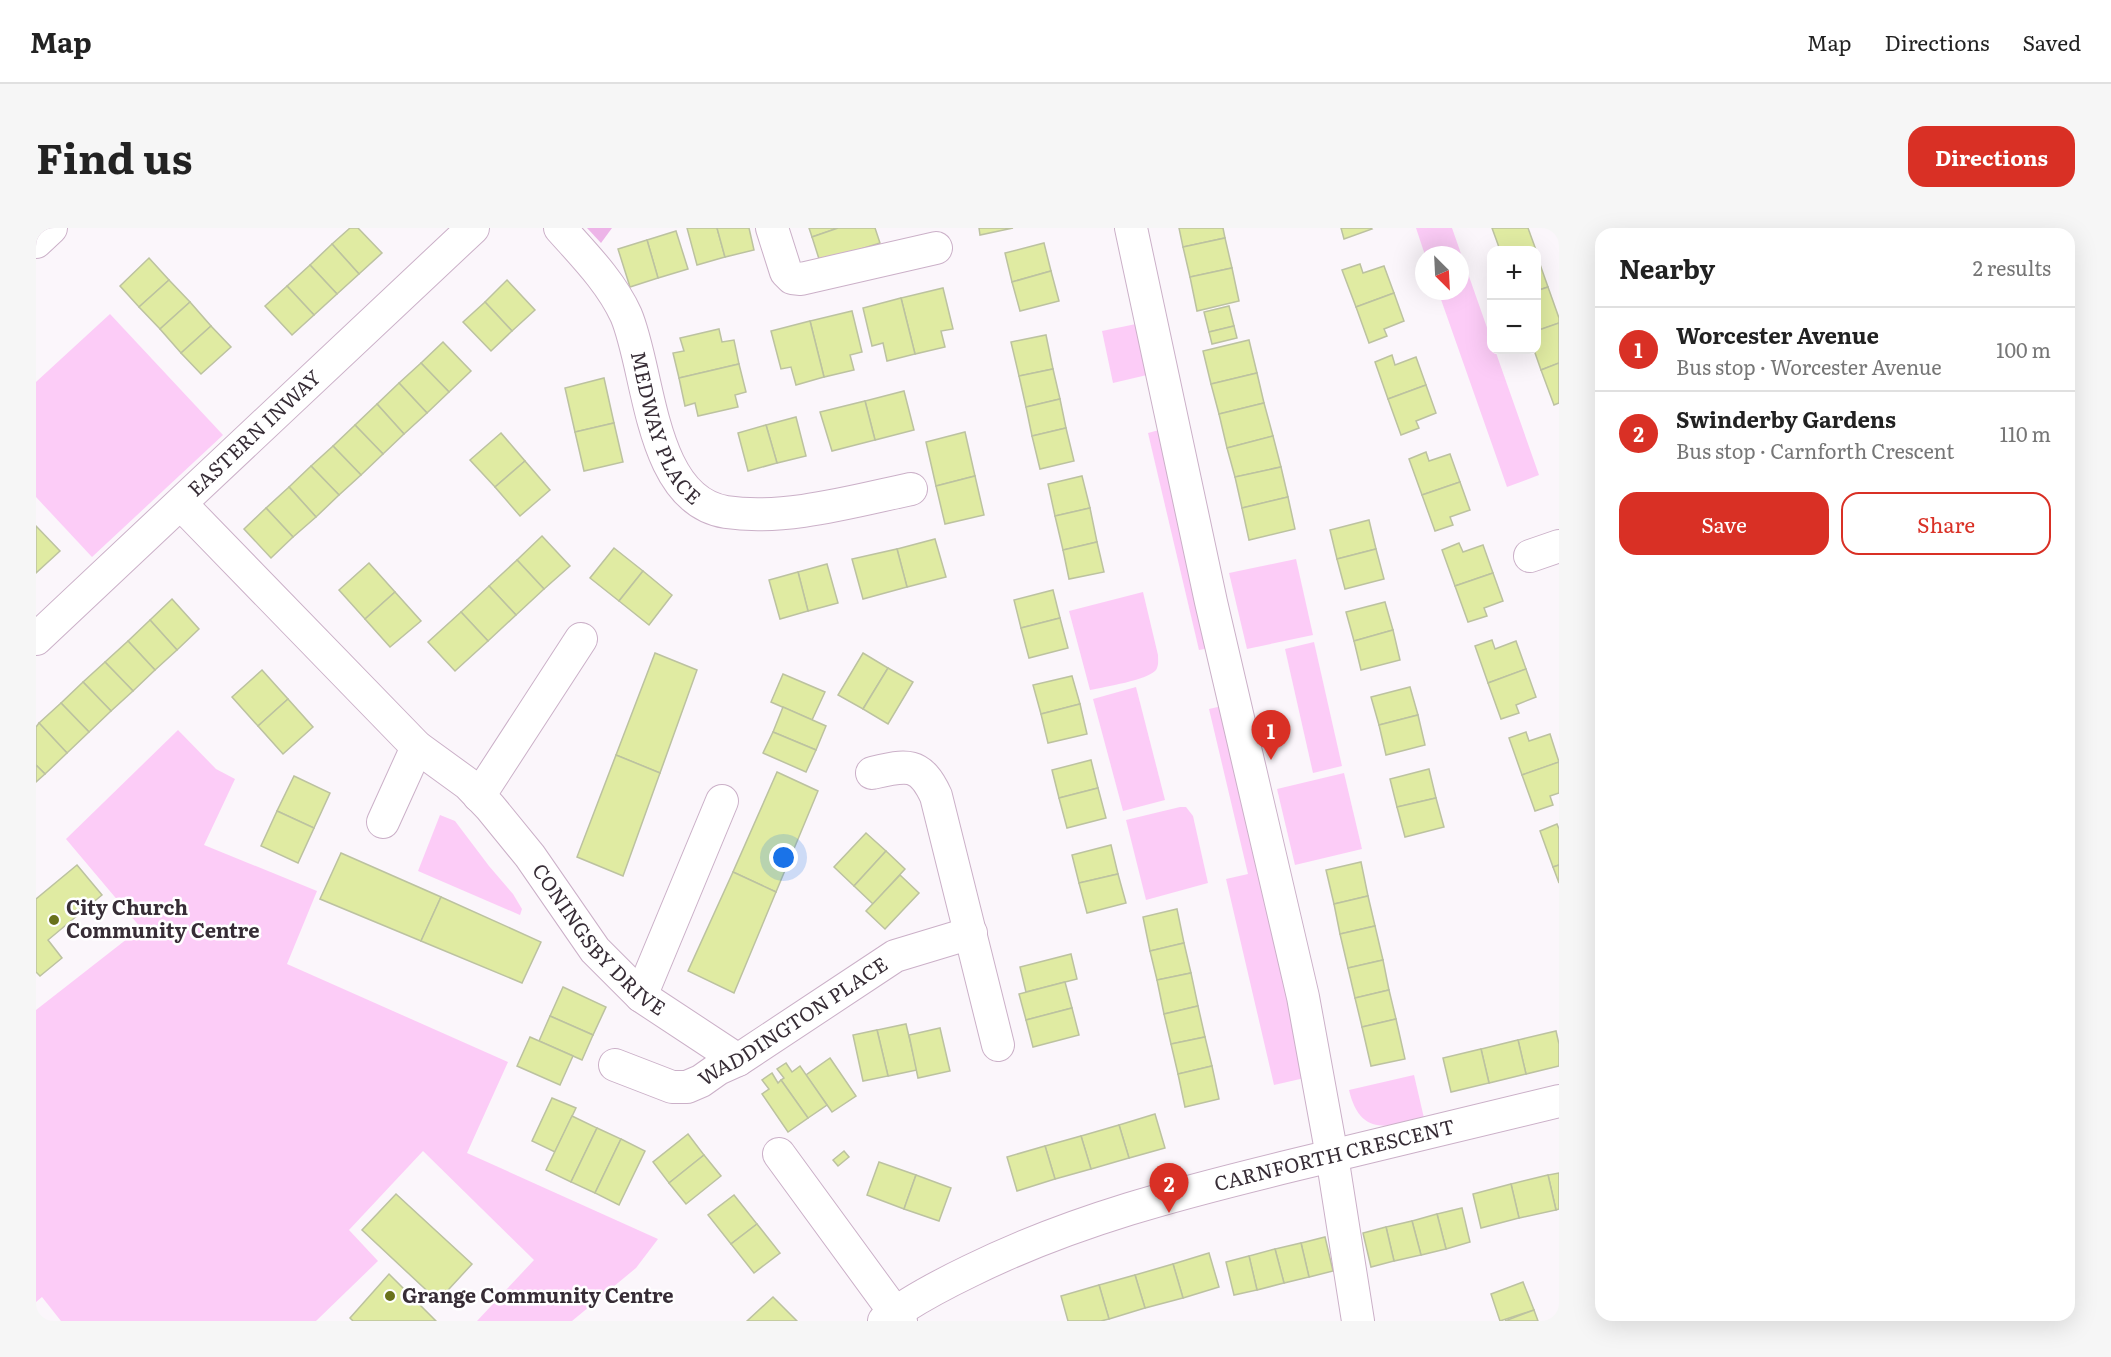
<!DOCTYPE html>
<html lang="en">
<head>
<meta charset="utf-8">
<style>
  :root { --surface:#fff; --page:#f6f6f6; --text:#222; --muted:#767676; --line:#e0e0e0; --accent:#d93025 }
  body { margin:0; font-family:Literata,serif; background:var(--page); color:var(--text) }
  .controls { position:absolute; right:18px; top:18px; display:grid; overflow:hidden; border-radius:12px; box-shadow:0 6px 24px #0002 }
  .controls button { width:54px; height:54px; display:grid; place-items:center; padding:0; border:0; border-bottom:2px solid var(--line); background:var(--surface); color:var(--text); font:30px sans-serif }
  .compass { position:absolute; left:1379px; top:18px; width:54px; height:54px; border-radius:50%; background:var(--surface); box-shadow:0 6px 24px #0002; rotate:156deg }
  .you { position:absolute; left:748px; top:630px; width:21px; height:21px; margin:-15px; border:4px solid #fff; border-radius:50%; background:#1a73e8; box-shadow:0 0 0 9px #1a73e833 }
  .badge { display:grid; place-items:center; width:39px; height:39px; border-radius:50%; background:var(--accent); color:#fff; font-size:20px; font-weight:700 }
  .pin { position:absolute; translate:-50% -50px; filter:drop-shadow(0 2px 3px #0008) }
  .pin::after { content:''; position:absolute; top:32px; width:21px; height:18px; background:inherit; clip-path:polygon(0 0,100% 0,50% 100%) }
  .list { margin:0; padding:0; list-style:none }
  h2 { display:flex; justify-content:space-between; align-items:center; height:78px; margin:0; padding:0 24px; font-size:26px }
  h2 small { font-size:20px; font-weight:400; color:var(--muted) }
  .list li { display:grid; grid-template-columns:39px 1fr auto; gap:18px; align-items:center; box-sizing:border-box; height:84px; padding:0 24px; border-top:2px solid var(--line) }
  .list b { display:block; font-size:22px; white-space:nowrap }
  .list p { margin:0; font-size:20px; white-space:nowrap; color:var(--muted) }
  .list em { font-size:20px; font-style:normal; color:var(--muted) }
  .actions { display:flex; gap:12px; padding:18px 24px }
  .actions a { flex:1; padding:14px 0; border:2px solid var(--accent); border-radius:18px; text-align:center; font-size:21px; color:var(--accent) }
  .actions .main { background:var(--accent); color:#fff }
  .map { position:relative; flex:none; width:1523px; height:1093px; overflow:hidden; border-radius:18px }
  header { display:flex; align-items:center; gap:36px; box-sizing:border-box; height:84px; padding:0 30px; background:var(--surface); border-bottom:2px solid var(--line) }
  header strong { font-size:28px }
  nav { display:flex; gap:33px; margin-inline-start:auto; font-size:21px }
  .intro { display:flex; align-items:center; justify-content:space-between; box-sizing:border-box; height:144px; padding:0 36px }
  h1 { margin:0; font-size:42px }
  .button { padding:15px 27px; border-radius:18px; background:var(--accent); color:#fff; font-size:21px; font-weight:700 }
  main { display:flex; gap:36px; padding:0 36px }
  aside { flex:1; background:var(--surface); border-radius:18px; box-shadow:0 6px 24px #0002 }
  .map>svg:first-child { display:block }
  .green { fill:#fcccf7 }
  .forest { fill:#edb4e8 }
  .building { fill:#e0eba2; stroke:#bcc2a0; stroke-width:1.5 }
  .lines { fill:none; stroke-linecap:round; stroke-linejoin:round }
  .minor-casing { stroke:#cbb0c8; stroke-width:34 }
  .minor { stroke:#fff; stroke-width:32 }
  .poi-dot { fill:#69721b; stroke:#fff; stroke-width:2 }
  .labels { text-anchor:middle; stroke-width:5; stroke-linejoin:round; paint-order:stroke }
  .street-label { font-size:20px; fill:#372d36; stroke:#fff }
  .poi-label { font-size:20px; font-weight:bold; fill:#372d36; stroke:#fff; text-anchor:start }
</style>
</head>
<body>
<header>
<strong>Map</strong>
<nav><a>Map</a><a>Directions</a><a>Saved</a></nav>
</header>
<div class="intro"><h1>Find us</h1><a class="button">Directions</a></div>
<main>
<div class="map">
<svg width="1523" height="1093" viewBox="0 0 1523 1093">
  <rect width="100%" height="100%" fill="#fbf6fb"/>
  <!-- green -->
  <g class="green">
    <path d="M1380 0H1416L1455 111 1456 122H1459L1503 247 1471 259 1402 63H1424V27H1389Z"/>
    <path d="M74 86 187 207 56 329 0 269V154Z"/>
    <path d="M1100 96 1111 147 1077 155 1066 103Z"/>
    <path d="M1123 202 1174 420 1163 422 1112 205Z"/>
    <path d="M1260 331 1277 407 1211 421 1193 345Z"/>
    <path d="M1107 364 1122 427C1122 432 1123 437 1120 442 1112 452 1068 459 1054 462L1033 383Z"/>
    <path d="M1278 414 1306 538 1277 545 1249 421Z"/>
    <path d="M1100 459 1129 572 1087 583 1057 471Z"/>
    <path d="M1186 478 1273 849 1238 857 1190 651 1212 646 1173 481Z"/>
    <path d="M142 502 180 541 199 551 168 617 281 663 251 736 472 834 431 925 622 1011 600 1040 536 1093H441L498 1032 387 923 313 1002 342 1033 280 1093H25L6 1069 0 1074V782L105 700 30 611Z"/>
    <path d="M1308 545 1326 621 1259 637 1241 561Z"/>
    <path d="M1144 579H1150L1157 588 1172 655 1110 672 1090 592Z"/>
    <path d="M404 587 419 593 453 638 477 666 486 681 484 687 382 643Z"/>
    <path d="M1378 847 1388 890C1351 900 1324 908 1313 862Z"/>
  </g>
  <!-- forest -->
  <path class="forest" d="M551 0H576L565 15Z"/>
  <!-- building -->
  <g class="building">
    <path d="M314 0H322L346 25 323 46 296 16Z"/>
    <path d="M651 0H681L689 29 661 37Z"/>
    <path d="M681 0H713L718 22 689 29Z"/>
    <path d="M773 0H802L776 9Z"/>
    <path d="M802 0H839L844 15 784 34 776 9Z"/>
    <path d="M943 0H977L944 7Z"/>
    <path d="M1143 0H1187L1189 10 1147 19Z"/>
    <path d="M1305 0H1335L1336 1 1308 11Z"/>
    <path d="M1456 0H1492L1500 22H1464Z"/>
    <path d="M640 3 652 41 622 50 611 12Z"/>
    <path d="M1189 10 1196 40 1154 49 1147 19Z"/>
    <path d="M611 12 622 50 594 59 582 21Z"/>
    <path d="M1008 15 1015 43 976 54 969 25Z"/>
    <path d="M296 16 323 46 301 66 274 37Z"/>
    <path d="M1500 25 1512 59 1500 63Z"/>
    <path d="M113 30 133 52 103 79 84 58Z"/>
    <path d="M1324 36 1327 45 1348 38 1358 65 1320 79 1306 42Z"/>
    <path d="M274 37 301 66 278 87 251 58Z"/>
    <path d="M1196 40 1203 73 1161 83 1154 49Z"/>
    <path d="M1015 43 1023 73 984 83 976 54Z"/>
    <path d="M133 52 154 74 124 101 103 79Z"/>
    <path d="M471 52 499 82 476 103 449 74Z"/>
    <path d="M251 58 278 87 256 107 229 78Z"/>
    <path d="M1512 59 1523 90V95L1500 103V63Z"/>
    <path d="M907 60 917 101 905 103 909 119 879 126 865 70Z"/>
    <path d="M1358 65 1368 93 1348 101 1351 108 1333 115 1320 79Z"/>
    <path d="M865 70 879 126 851 133 847 115 836 118 827 80Z"/>
    <path d="M154 74 175 98 145 125 124 101Z"/>
    <path d="M449 74 476 103 455 123 427 94Z"/>
    <path d="M1193 78 1198 98 1173 104 1168 84Z"/>
    <path d="M816 83 826 124 814 127 818 142 788 149 774 93Z"/>
    <path d="M774 93 788 149 760 157 755 139 745 141 735 103Z"/>
    <path d="M1523 95V135L1505 142 1498 122H1500V103Z"/>
    <path d="M175 98 195 119 165 146 145 125Z"/>
    <path d="M1198 98 1201 110 1176 116 1173 104Z"/>
    <path d="M683 101 686 114 698 112 703 136 643 150 637 125 648 123 644 110Z"/>
    <path d="M1010 107 1017 141 983 148 975 114Z"/>
    <path d="M1213 112 1221 145 1175 156 1167 123Z"/>
    <path d="M407 114 435 143 413 164 385 135Z"/>
    <path d="M1356 127 1359 137 1380 129 1390 157 1352 171 1339 134Z"/>
    <path d="M385 135 413 164 391 185 363 155Z"/>
    <path d="M1523 135V175L1518 177 1505 142Z"/>
    <path d="M703 136 710 164 699 167 702 179 662 188 659 175 649 178 643 150Z"/>
    <path d="M1017 141 1024 171 990 179 983 148Z"/>
    <path d="M1221 145 1228 175 1183 186 1175 156Z"/>
    <path d="M568 150 578 195 539 204 529 160Z"/>
    <path d="M363 155 391 185 368 206 341 176Z"/>
    <path d="M1390 157 1400 185 1380 193 1383 200 1365 207 1352 171Z"/>
    <path d="M868 163 878 202 839 212 829 173Z"/>
    <path d="M1024 171 1030 200 996 208 990 179Z"/>
    <path d="M829 173 839 212 796 223 784 184Z"/>
    <path d="M1228 175 1237 208 1191 220 1183 186Z"/>
    <path d="M341 176 368 206 347 226 319 197Z"/>
    <path d="M760 189 770 228 741 235 730 197Z"/>
    <path d="M578 195 587 234 548 243 539 204Z"/>
    <path d="M319 197 347 226 325 247 297 218Z"/>
    <path d="M730 197 741 235 712 243 702 205Z"/>
    <path d="M1030 200 1038 233 1004 241 996 208Z"/>
    <path d="M929 204 939 248 900 258 890 214Z"/>
    <path d="M465 205 489 233 459 259 434 232Z"/>
    <path d="M1237 208 1245 239 1199 249 1191 220Z"/>
    <path d="M297 218 325 247 303 267 275 238Z"/>
    <path d="M1390 224 1393 233 1414 226 1424 254 1386 267 1373 231Z"/>
    <path d="M489 233 514 262 484 288 459 259Z"/>
    <path d="M275 238 303 267 280 289 253 259Z"/>
    <path d="M1245 239 1252 269 1206 280 1199 249Z"/>
    <path d="M939 248 948 287 909 296 900 258Z"/>
    <path d="M1046 248 1054 280 1019 288 1012 256Z"/>
    <path d="M1424 254 1434 282 1414 289 1417 297 1399 303 1386 267Z"/>
    <path d="M253 259 280 289 257 309 230 280Z"/>
    <path d="M1252 269 1259 301 1213 312 1206 280Z"/>
    <path d="M230 280 257 309 235 330 208 301Z"/>
    <path d="M1054 280 1061 314 1027 322 1019 288Z"/>
    <path d="M1333 292 1340 321 1301 331 1294 302Z"/>
    <path d="M0 298 24 323 0 345Z"/>
    <path d="M506 308 534 338 508 361 481 332Z"/>
    <path d="M899 311 910 349 871 359 861 321Z"/>
    <path d="M1061 314 1068 344 1033 351 1027 322Z"/>
    <path d="M1423 315 1427 324 1447 317 1457 345 1419 358 1406 322Z"/>
    <path d="M578 320 607 343 583 373 554 350Z"/>
    <path d="M861 321 871 359 827 371 816 331Z"/>
    <path d="M1340 321 1348 351 1309 361 1301 331Z"/>
    <path d="M481 332 508 361 480 387 453 358Z"/>
    <path d="M333 335 359 364 329 391 303 362Z"/>
    <path d="M791 336 802 375 772 383 762 344Z"/>
    <path d="M607 343 636 367 613 397 583 373Z"/>
    <path d="M762 344 772 383 744 391 733 352Z"/>
    <path d="M1457 345 1467 373 1448 380 1451 388 1432 394 1419 358Z"/>
    <path d="M453 358 480 387 452 413 425 384Z"/>
    <path d="M1017 362 1024 390 985 400 978 372Z"/>
    <path d="M359 364 385 393 354 419 329 391Z"/>
    <path d="M136 371 163 401 141 422 114 392Z"/>
    <path d="M1349 374 1357 402 1318 413 1310 384Z"/>
    <path d="M425 384 452 413 419 443 392 414Z"/>
    <path d="M1024 390 1032 420 993 430 985 400Z"/>
    <path d="M114 392 141 422 119 442 92 413Z"/>
    <path d="M1357 402 1364 432 1325 442 1318 413Z"/>
    <path d="M1456 412 1459 421 1480 413 1490 441 1452 455 1439 418Z"/>
    <path d="M92 413 119 442 97 463 69 434Z"/>
    <path d="M619 425 661 442 624 545 580 527Z"/>
    <path d="M827 425 852 440 827 481 802 467Z"/>
    <path d="M69 434 97 463 75 483 47 454Z"/>
    <path d="M852 440 877 454 852 496 827 481Z"/>
    <path d="M1490 441 1500 469 1480 477 1483 485 1465 491 1452 455Z"/>
    <path d="M226 442 252 471 222 498 196 469Z"/>
    <path d="M747 446 789 464 776 492 735 474Z"/>
    <path d="M1036 448 1044 476 1005 486 997 457Z"/>
    <path d="M47 454 75 483 53 504 25 475Z"/>
    <path d="M1374 459 1382 487 1343 497 1335 469Z"/>
    <path d="M252 471 277 499 247 526 222 498Z"/>
    <path d="M25 475 53 504 31 525 3 495Z"/>
    <path d="M1044 476 1051 506 1012 515 1005 486Z"/>
    <path d="M747 479 790 498 780 522 737 504Z"/>
    <path d="M1382 487 1389 517 1350 527 1343 497Z"/>
    <path d="M3 495 31 525 9 546 0 537V499Z"/>
    <path d="M737 504 780 522 770 544 727 525Z"/>
    <path d="M1490 504 1493 513 1514 506 1523 534 1486 547 1473 510Z"/>
    <path d="M580 527 624 545 587 648 541 629Z"/>
    <path d="M1055 532 1062 560 1023 570 1016 542Z"/>
    <path d="M1523 534V565L1514 568 1517 577 1499 583 1486 547Z"/>
    <path d="M0 537 9 546 0 554Z"/>
    <path d="M1393 541 1400 570 1361 579 1354 551Z"/>
    <path d="M741 544 782 563 740 664 697 644Z"/>
    <path d="M258 548 294 565 278 600 241 583Z"/>
    <path d="M1062 560 1070 590 1031 600 1023 570Z"/>
    <path d="M1400 570 1408 599 1369 609 1361 579Z"/>
    <path d="M241 583 278 600 262 635 225 618Z"/>
    <path d="M1521 596 1523 601V637L1517 639 1504 603Z"/>
    <path d="M830 605 850 623 818 658 798 639Z"/>
    <path d="M1075 617 1082 646 1043 655 1036 627Z"/>
    <path d="M850 623 869 641 837 676 818 658Z"/>
    <path d="M305 625 405 669 385 713 284 671Z"/>
    <path d="M1325 634 1332 668 1298 676 1290 642Z"/>
    <path d="M41 637 66 667 12 712 26 730 4 748 0 744V671Z"/>
    <path d="M1523 637V655L1517 639Z"/>
    <path d="M697 644 740 664 698 765 652 743Z"/>
    <path d="M1082 646 1090 675 1051 685 1043 655Z"/>
    <path d="M864 647 883 665 849 701 830 683Z"/>
    <path d="M1332 668 1339 698 1304 706 1298 676Z"/>
    <path d="M405 669 505 714 486 755 385 713Z"/>
    <path d="M1141 681 1148 715 1114 723 1107 689Z"/>
    <path d="M1339 698 1347 732 1312 740 1304 706Z"/>
    <path d="M1148 715 1155 745 1121 752 1114 723Z"/>
    <path d="M1035 726 1041 751 990 764 984 739Z"/>
    <path d="M1347 732 1353 762 1319 770 1312 740Z"/>
    <path d="M1155 745 1162 778 1128 786 1121 752Z"/>
    <path d="M1029 754 1036 780 990 792 983 766Z"/>
    <path d="M527 759 570 779 557 807 514 788Z"/>
    <path d="M1353 762 1360 791 1326 799 1319 770Z"/>
    <path d="M1162 778 1169 809 1135 816 1128 786Z"/>
    <path d="M1036 780 1043 807 997 819 990 792Z"/>
    <path d="M514 788 557 807 546 832 503 813Z"/>
    <path d="M1360 791 1369 831 1335 838 1326 799Z"/>
    <path d="M870 796 881 842 852 848 841 802Z"/>
    <path d="M904 800 914 843 882 850 873 807Z"/>
    <path d="M841 802 852 848 827 853 817 807Z"/>
    <path d="M1520 803 1523 816V838L1490 846 1482 812Z"/>
    <path d="M494 809 537 828 524 857 481 838Z"/>
    <path d="M1169 809 1176 838 1142 846 1135 816Z"/>
    <path d="M1482 812 1490 846 1453 855 1445 821Z"/>
    <path d="M1445 821 1453 855 1415 864 1407 830Z"/>
    <path d="M794 830 820 868 796 884 770 847Z"/>
    <path d="M750 835 756 844 764 838 791 877 772 890 745 852 748 850 741 841Z"/>
    <path d="M1176 838 1183 871 1149 879 1142 846Z"/>
    <path d="M736 845 742 855 745 852 772 890 752 904 726 866 733 861 726 852Z"/>
    <path d="M516 870 540 880 519 924 496 913Z"/>
    <path d="M1119 886 1129 920 1093 930 1083 897Z"/>
    <path d="M536 888 561 900 535 954 510 942Z"/>
    <path d="M1083 897 1093 930 1055 941 1045 908Z"/>
    <path d="M561 900 585 911 559 965 535 954Z"/>
    <path d="M652 906 668 927 633 955 617 934Z"/>
    <path d="M1045 908 1055 941 1019 951 1009 918Z"/>
    <path d="M585 911 609 923 583 977 559 965Z"/>
    <path d="M1009 918 1019 951 981 963 971 929Z"/>
    <path d="M808 923 813 929 802 938 797 932Z"/>
    <path d="M668 927 685 948 650 976 633 955Z"/>
    <path d="M843 934 880 947 868 981 831 967Z"/>
    <path d="M1523 945V981L1520 982 1512 947Z"/>
    <path d="M880 947 915 960 903 993 868 981Z"/>
    <path d="M1512 947 1520 982 1483 990 1475 956Z"/>
    <path d="M1475 956 1483 990 1445 1000 1437 966Z"/>
    <path d="M360 966 436 1036 402 1073 326 1002Z"/>
    <path d="M698 967 721 996 695 1016 672 987Z"/>
    <path d="M1426 980 1434 1014 1410 1021 1401 986Z"/>
    <path d="M1401 986 1410 1021 1385 1027 1376 993Z"/>
    <path d="M1376 993 1385 1027 1358 1033 1350 999Z"/>
    <path d="M721 996 744 1025 718 1045 695 1016Z"/>
    <path d="M1350 999 1358 1033 1335 1039 1327 1005Z"/>
    <path d="M1289 1009 1297 1043 1273 1049 1265 1015Z"/>
    <path d="M1265 1015 1273 1049 1248 1055 1239 1021Z"/>
    <path d="M1239 1021 1248 1055 1221 1062 1213 1028Z"/>
    <path d="M1173 1025 1183 1059 1147 1070 1137 1036Z"/>
    <path d="M1213 1028 1221 1062 1198 1067 1190 1034Z"/>
    <path d="M1137 1036 1147 1070 1109 1080 1099 1047Z"/>
    <path d="M353 1046 400 1093H317L314 1090Z"/>
    <path d="M1099 1047 1109 1080 1073 1091 1063 1057Z"/>
    <path d="M1487 1054 1498 1082 1464 1093 1455 1066Z"/>
    <path d="M1063 1057 1073 1091 1065 1093H1032L1025 1068Z"/>
    <path d="M737 1069 761 1093H711Z"/>
    <path d="M1498 1082 1502 1093H1469Z"/>
  </g>
  <g class="lines">
    <!-- minor casing -->
    <g class="minor-casing">
      <g id="minor">
        <path id="s1" d="M524 0C548 27 575 54 590 87 614 143 613 272 690 284 749 293 818 273 875 261"/>
        <path d="M736 0 750 44 756 50 765 51 900 20"/>
        <path d="M1095 0 1175 374 1267 769 1296 928 1322 1093"/>
        <path d="M0 14 15 0"/>
        <path id="s2" d="M145 276 381 519 432 556 454 579 494 628 559 722 605 768 702 832"/>
        <path d="M1494 328 1523 318"/>
        <path id="s3" d="M0 411 437 0"/>
        <path d="M836 545C870 537 884 533 900 568L962 817"/>
        <path d="M443 568 545 411"/>
        <path d="M347 594 381 519"/>
        <path d="M605 768 686 573"/>
        <path id="s4" d="M579 837 636 859H651L665 853 682 841 702 832 859 728 935 705"/>
        <path d="M743 926 865 1093"/>
        <path id="s5" d="M848 1093C874 1073 905 1057 934 1043 1037 992 1147 964 1258 937 1346 916 1435 894 1523 873"/>
      </g>
    </g>
    <!-- minor -->
    <use href="#minor" class="minor"/>
  </g>
  <!-- markers -->
  <g class="poi-dot">
    <circle cx="18" cy="692" r="6"/>
    <circle cx="354" cy="1068" r="6"/>
  </g>
  <g class="labels">
    <!-- street labels -->
    <g class="street-label">
      <text dy="7" stroke="none"><textPath href="#s1" startOffset="230">MEDWAY PLACE</textPath></text>
      <text dy="7" stroke="none"><textPath href="#s3" startOffset="300">EASTERN INWAY</textPath></text>
      <text dy="7" stroke="none"><textPath href="#s2" startOffset="606">CONINGSBY DRIVE</textPath></text>
      <text dy="7" stroke="none"><textPath href="#s4" startOffset="201">WADDINGTON PLACE</textPath></text>
      <text dy="7" stroke="none"><textPath href="#s5" startOffset="483">CARNFORTH CRESCENT</textPath></text>
    </g>
    <!-- poi labels -->
    <g class="poi-label">
      <text x="30" y="687">City Church<tspan x="30" dy="23">Community Centre</tspan></text>
      <text x="366" y="1075">Grange Community Centre</text>
    </g>
  </g>
</svg>
<div class="controls">
<button>+</button>
<button>−</button>
</div>
<svg class="compass" viewBox="-18 -18 36 36"><path d="M0-13l5 13h-10z" fill="#e53935"/><path d="M0 13l5-13h-10z" fill="#767676"/></svg>
<div class="you"></div>
<div class="pin badge" style="left:1235px;top:532px">1</div>
<div class="pin badge" style="left:1133px;top:985px">2</div>
</div>
<aside>
<h2>Nearby<small>2 results</small></h2>
<ul class="list">
<li><span class="badge">1</span><div><b>Worcester Avenue</b><p>Bus stop · Worcester Avenue</p></div><em>100 m</em></li>
<li><span class="badge">2</span><div><b>Swinderby Gardens</b><p>Bus stop · Carnforth Crescent</p></div><em>110 m</em></li>
</ul>
<div class="actions"><a class="main">Save</a><a>Share</a></div>
</aside>
</main>
</body>
</html>
